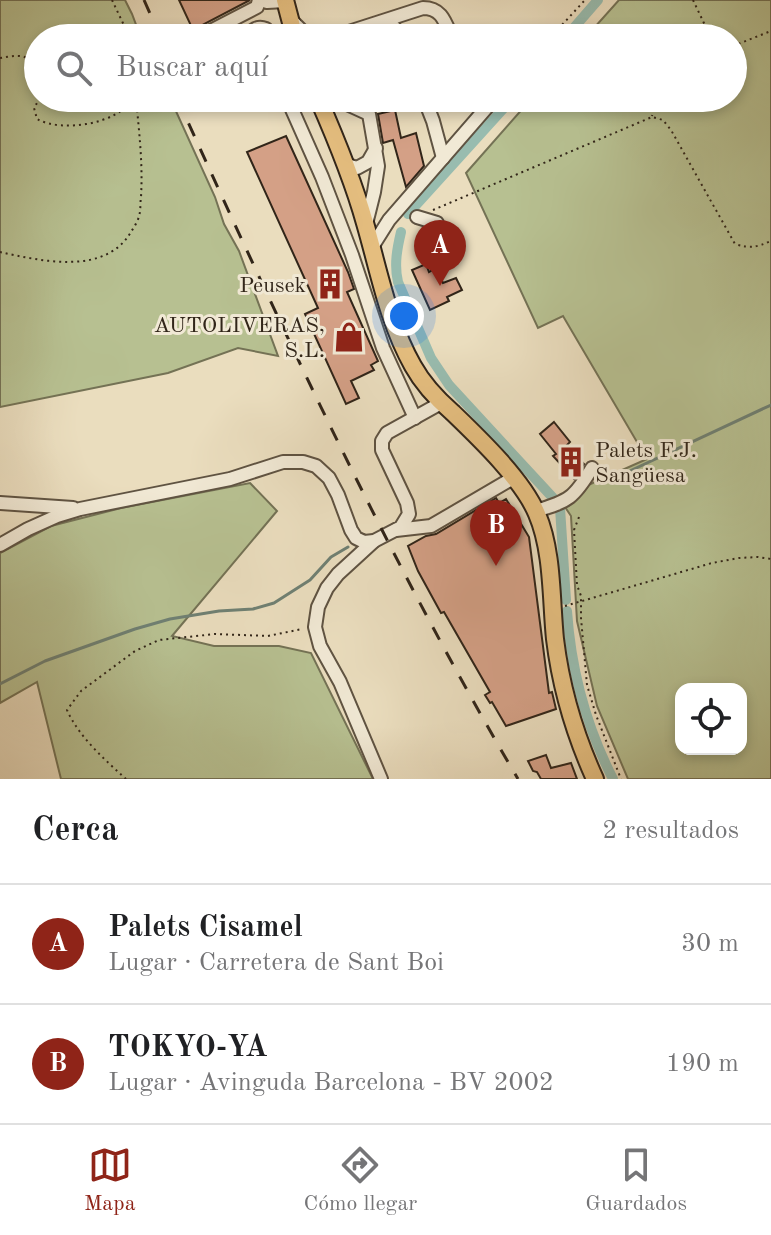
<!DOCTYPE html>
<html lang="es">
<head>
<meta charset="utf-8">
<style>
  :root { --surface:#fff; --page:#f6f6f6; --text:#202124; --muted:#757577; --line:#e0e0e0; --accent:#8f2418 }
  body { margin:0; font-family:"Old Standard TT",serif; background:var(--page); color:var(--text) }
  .controls { position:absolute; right:24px; bottom:24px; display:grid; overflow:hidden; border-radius:16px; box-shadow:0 4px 12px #0003 }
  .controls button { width:72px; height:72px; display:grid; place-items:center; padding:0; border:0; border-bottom:2px solid var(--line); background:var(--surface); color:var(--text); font:40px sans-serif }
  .you { position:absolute; left:404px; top:316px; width:28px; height:28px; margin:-20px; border:6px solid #fff; border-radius:50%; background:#1a73e8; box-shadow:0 0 0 12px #1a73e833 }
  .badge { display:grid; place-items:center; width:52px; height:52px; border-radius:50%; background:var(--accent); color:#fff; font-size:26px; font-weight:700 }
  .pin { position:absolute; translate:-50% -66px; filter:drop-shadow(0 2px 4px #0008) }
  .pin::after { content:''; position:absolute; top:42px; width:28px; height:24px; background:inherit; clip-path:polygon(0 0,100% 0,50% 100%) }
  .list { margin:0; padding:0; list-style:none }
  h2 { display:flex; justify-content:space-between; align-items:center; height:104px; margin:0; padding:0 32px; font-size:34px }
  h2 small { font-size:26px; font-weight:400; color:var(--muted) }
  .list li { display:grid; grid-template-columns:52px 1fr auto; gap:24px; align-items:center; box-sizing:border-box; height:120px; padding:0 32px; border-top:2px solid var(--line) }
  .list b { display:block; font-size:30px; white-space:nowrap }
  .list p { margin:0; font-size:26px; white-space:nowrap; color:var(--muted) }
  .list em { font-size:26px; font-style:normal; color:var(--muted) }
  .icon { flex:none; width:44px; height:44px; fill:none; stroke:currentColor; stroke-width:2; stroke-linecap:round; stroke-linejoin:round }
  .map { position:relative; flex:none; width:771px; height:779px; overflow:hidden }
  .search { position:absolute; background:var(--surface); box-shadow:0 4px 12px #0003; left:24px; right:24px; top:24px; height:88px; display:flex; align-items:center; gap:20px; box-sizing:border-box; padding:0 28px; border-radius:44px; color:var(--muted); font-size:30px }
  .sheet { height:344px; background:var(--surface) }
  nav { display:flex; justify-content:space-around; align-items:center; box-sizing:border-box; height:112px; border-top:2px solid var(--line); background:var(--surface); font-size:22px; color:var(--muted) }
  nav a { display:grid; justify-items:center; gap:4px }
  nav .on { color:var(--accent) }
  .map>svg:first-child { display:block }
  .green { fill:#b7c091; stroke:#747255; stroke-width:2; fill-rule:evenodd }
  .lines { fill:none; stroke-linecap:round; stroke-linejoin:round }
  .stream { stroke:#6f8073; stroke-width:3 }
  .canal { stroke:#98bcaf; stroke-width:10 }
  .building { fill:#d4a086; stroke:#312519; stroke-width:2 }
  .minor-casing { stroke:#5f5342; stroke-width:16 }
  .major-casing { stroke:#312519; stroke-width:20 }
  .path { stroke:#312519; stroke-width:2; stroke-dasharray:2 4; stroke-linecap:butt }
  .minor { stroke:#f1e9d5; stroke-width:12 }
  .major { stroke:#e5be7f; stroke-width:16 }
  .rail { stroke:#312519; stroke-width:3; stroke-dasharray:14 14; stroke-linecap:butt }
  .labels { text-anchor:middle; stroke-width:6; stroke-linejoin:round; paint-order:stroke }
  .poi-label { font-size:22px; fill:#312519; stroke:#f1e9d5; text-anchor:end }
</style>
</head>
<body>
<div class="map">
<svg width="771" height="779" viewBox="0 0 771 779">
  <rect width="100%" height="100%" fill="#eaddbe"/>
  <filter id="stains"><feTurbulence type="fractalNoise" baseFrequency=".0025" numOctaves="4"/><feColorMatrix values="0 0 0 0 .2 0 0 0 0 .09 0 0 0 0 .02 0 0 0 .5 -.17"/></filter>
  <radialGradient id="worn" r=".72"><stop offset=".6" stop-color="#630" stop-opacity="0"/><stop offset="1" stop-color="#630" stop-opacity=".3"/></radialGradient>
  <!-- green -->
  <g class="green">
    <path d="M0 0H125L132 14 141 38H38V98H170L215 197 224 224 239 251 278 356 238 348 168 373 0 407Z"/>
    <path d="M619 0H771V779H628L597 706 577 621 571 516 559 498 647 459 563 316 538 328 466 173 532 98H733V38H585ZM681 689H741V749H681Z"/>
    <path d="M250 483 277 511 172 636 214 646H279L311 653 373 779H61L37 682 0 703V553L51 526 121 508Z"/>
  </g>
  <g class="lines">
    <!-- stream -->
    <g class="stream">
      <path d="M617 477 771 405"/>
      <path d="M0 684 45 661 135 629 170 619 219 611 253 609 274 603 310 580 331 557 348 547"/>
    </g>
    <!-- canal -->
    <g class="canal">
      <path d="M565 38 598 0"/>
      <path d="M408 214 513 98"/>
      <path d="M401 232C397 249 394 265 398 282L431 358 449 385 555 500"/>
      <path d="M560 508 566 600"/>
      <path d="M567 611C571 669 586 726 613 779"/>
    </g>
  </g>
  <!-- building -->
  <g class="building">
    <path d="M179 0H250L193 30Z"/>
    <path d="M395 110 401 138 416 133 424 166 406 187 393 140 383 143 378 114Z"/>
    <path d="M286 136 348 272 354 289 347 292 378 361 371 365 374 370 351 381 359 398 346 404 305 314 318 308 247 152Z"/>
    <path d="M426 264 429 272 436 268 443 283 456 278 462 290 447 297 449 301 430 310 412 270Z"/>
    <path d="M554 422 570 442 567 445 584 464 574 479 553 456 556 454 540 434Z"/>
    <path d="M496 498 499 503 506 499 529 537 549 693 552 692 556 709 506 726 492 702 490 703 485 695 490 692 444 612 441 613 418 571 408 546 426 536 436 534Z"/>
    <path d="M546 755 551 768 571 763 577 779H541L537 772 533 771 528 761Z"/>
  </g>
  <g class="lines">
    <!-- minor casing -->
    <g class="minor-casing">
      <g id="minor">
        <path d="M260 0 267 2 285 1"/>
        <path d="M291 20 302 31 313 38"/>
        <path d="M382 22 394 27 400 38"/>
        <path d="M197 38 257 7 259 0"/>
        <path d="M249 38C251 29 258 26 266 29L271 38"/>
        <path d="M330 38 423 8C442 8 445 22 452 38"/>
        <path d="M287 98 322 177 352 255 383 348 415 418"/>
        <path d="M334 98 369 114 378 166 374 192 366 224"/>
        <path d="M424 98 433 121 443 158"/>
        <path d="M347 165 357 168 368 162 376 148"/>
        <path d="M417 217 437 223"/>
        <path d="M372 247 389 220 495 98"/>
        <path d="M0 503 73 508"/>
        <path d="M536 511C569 501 574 498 592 468"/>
        <path d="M396 530 431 526 513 478"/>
        <path d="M374 541 338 574 327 588 318 607 315 627 320 646 340 682 381 779"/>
        <path d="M0 545 28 529 57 516 80 509 230 479 283 462H303L316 466 329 478 338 495 351 530 356 538 364 542 374 541 401 527 409 514 407 503 382 450V441L387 433 441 403"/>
      </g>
    </g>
    <!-- major casing -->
    <g class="major-casing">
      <g id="major">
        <path d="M285 0 295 38"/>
        <path d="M318 98C336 139 353 180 365 223 379 271 388 322 413 366 423 384 437 399 452 412 479 438 523 480 537 514 553 551 551 600 555 639 561 688 575 735 595 779"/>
      </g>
    </g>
    <!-- path -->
    <g class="path">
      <path d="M112 0 130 38"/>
      <path d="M693 0 711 38"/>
      <path d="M550 38 585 0"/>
      <path d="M733 46 771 31"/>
      <path d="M0 58C19 55 29 52 38 73"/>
      <path d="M40 98 34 108 37 119C62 133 119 124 133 98"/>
      <path d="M650 98 654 108 652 116"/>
      <path d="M433 210 652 117 663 120 671 130 735 244C750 249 757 247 771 241"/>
      <path d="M0 252C41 261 105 276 131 232 134 227 138 221 139 216 141 210 140 203 141 197 143 164 139 131 136 98"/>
      <path d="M579 517 574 530 577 585 581 596V618L587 685 596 715 621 779"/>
      <path d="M565 606 712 563 739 558 758 557 771 559"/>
      <path d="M126 779C104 759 79 737 67 710L81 691 135 651 159 640 215 634 268 636 302 629"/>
    </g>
    <!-- minor -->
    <use href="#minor" class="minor"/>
    <!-- major -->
    <use href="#major" class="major"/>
    <!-- rail -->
    <g class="rail">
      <path d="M144 0 161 38"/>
      <path d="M177 98C282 329 389 560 518 779"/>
    </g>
  </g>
  <!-- icons -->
  <defs>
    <g id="building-bare" transform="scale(2.4)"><path d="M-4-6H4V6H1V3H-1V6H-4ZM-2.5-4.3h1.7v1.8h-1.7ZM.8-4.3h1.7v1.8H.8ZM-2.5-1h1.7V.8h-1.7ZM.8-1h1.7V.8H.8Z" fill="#8f2418" stroke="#f1e9d5" stroke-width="2.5" paint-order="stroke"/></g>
    <g id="shop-bare" transform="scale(2.4)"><path d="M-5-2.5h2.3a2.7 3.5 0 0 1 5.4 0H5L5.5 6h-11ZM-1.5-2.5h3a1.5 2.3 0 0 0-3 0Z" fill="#8f2418" stroke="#f1e9d5" stroke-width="2.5" paint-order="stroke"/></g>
  </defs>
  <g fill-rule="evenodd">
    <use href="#building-bare" x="330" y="284"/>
    <use href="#shop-bare" x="349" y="337"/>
    <use href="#building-bare" x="571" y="462"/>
  </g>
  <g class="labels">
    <!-- poi labels -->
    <g class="poi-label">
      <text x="306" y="292">Peusek</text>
      <text x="325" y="332">AUTOLIVERAS,<tspan x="325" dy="25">S.L.</tspan></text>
      <text x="595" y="457" text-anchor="start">Palets F.J.<tspan x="595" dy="25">Sangüesa</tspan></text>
    </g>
  </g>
  <rect width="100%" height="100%" filter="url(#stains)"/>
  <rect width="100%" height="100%" fill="url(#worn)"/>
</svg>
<div class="controls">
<button><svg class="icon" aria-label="locate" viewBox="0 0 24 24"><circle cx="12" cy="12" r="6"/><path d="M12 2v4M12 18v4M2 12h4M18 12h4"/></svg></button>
</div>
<div class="you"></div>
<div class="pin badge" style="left:440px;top:286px">A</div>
<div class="pin badge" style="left:496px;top:566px">B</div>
<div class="search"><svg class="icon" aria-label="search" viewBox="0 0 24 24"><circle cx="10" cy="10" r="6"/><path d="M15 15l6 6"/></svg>Buscar aquí</div>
</div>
<section class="sheet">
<h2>Cerca<small>2 resultados</small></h2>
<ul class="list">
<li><span class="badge">A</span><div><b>Palets Cisamel</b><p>Lugar · Carretera de Sant Boi</p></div><em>30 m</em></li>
<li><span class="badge">B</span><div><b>TOKYO-YA</b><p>Lugar · Avinguda Barcelona - BV 2002</p></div><em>190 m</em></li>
</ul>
</section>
<nav>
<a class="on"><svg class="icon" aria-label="map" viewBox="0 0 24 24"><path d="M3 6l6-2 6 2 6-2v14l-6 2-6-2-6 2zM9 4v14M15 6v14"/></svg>Mapa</a>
<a><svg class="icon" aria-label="directions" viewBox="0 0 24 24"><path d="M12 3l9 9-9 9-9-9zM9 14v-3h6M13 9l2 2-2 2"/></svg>Cómo llegar</a>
<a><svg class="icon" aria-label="saved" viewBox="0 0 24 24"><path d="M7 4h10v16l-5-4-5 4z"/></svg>Guardados</a>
</nav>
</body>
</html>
